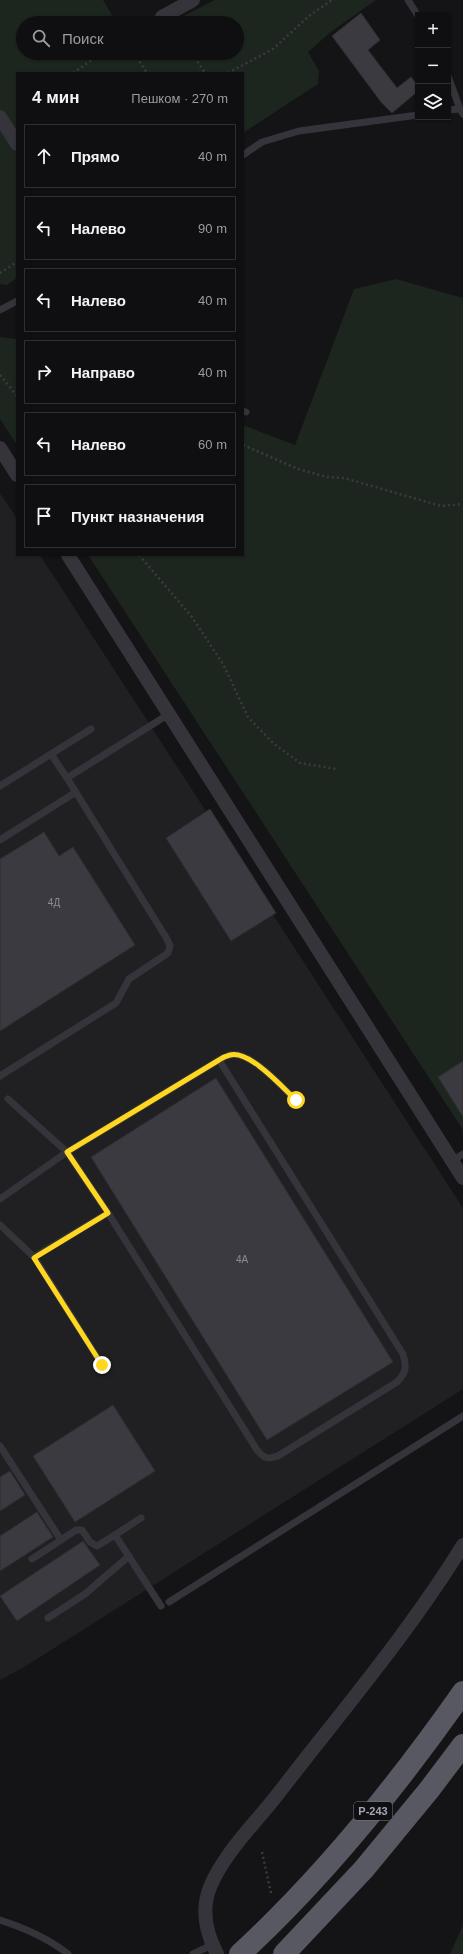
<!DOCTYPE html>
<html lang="ru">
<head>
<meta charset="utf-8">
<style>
  :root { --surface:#0f0e10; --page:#1d1c1e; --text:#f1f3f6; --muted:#9b9c9f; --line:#2f2e30 }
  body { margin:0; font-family:Helvetica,sans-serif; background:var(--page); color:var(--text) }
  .controls { position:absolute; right:12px; top:12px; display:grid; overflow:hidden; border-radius:0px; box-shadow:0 1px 3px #0004 }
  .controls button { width:36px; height:36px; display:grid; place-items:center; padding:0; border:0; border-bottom:1px solid var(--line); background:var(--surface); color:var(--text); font:20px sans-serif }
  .stop { position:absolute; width:12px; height:12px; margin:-9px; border:3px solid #ffd721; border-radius:50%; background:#fff }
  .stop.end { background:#ffd721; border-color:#fff; box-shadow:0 1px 4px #0008 }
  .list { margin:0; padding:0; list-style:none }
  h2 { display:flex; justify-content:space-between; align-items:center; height:52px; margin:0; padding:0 16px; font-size:17px }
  h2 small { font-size:13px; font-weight:400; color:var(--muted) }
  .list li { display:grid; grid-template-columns:26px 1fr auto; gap:12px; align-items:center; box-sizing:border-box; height:64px; margin:0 8px 8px; padding:0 8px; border:1px solid var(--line); border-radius:0px }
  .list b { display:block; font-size:15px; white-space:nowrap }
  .list em { font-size:13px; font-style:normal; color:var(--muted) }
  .icon { flex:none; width:22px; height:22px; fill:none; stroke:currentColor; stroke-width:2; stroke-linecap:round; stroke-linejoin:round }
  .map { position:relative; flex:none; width:463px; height:1954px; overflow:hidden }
  .search { position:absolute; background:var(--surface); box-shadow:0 1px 3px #0004; left:16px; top:16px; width:228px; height:44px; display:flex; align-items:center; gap:10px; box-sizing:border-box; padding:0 14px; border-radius:22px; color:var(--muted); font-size:15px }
  .panel { position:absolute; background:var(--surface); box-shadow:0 1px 3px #0004; left:16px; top:72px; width:228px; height:484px; border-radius:0px }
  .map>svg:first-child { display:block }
  .built { fill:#201f22 }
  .green { fill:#1d251f }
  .building { fill:#3b3a40; stroke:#2e2d31 }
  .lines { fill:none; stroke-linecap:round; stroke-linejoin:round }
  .path { stroke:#3a3b42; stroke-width:2.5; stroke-dasharray:2 3; stroke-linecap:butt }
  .service { stroke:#34343a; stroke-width:7 }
  .minor { stroke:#34343a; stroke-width:14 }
  .trunk { stroke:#585863; stroke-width:22 }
  .route { stroke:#ffd721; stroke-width:5 }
  .labels { text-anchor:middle; stroke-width:4; stroke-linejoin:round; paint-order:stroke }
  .number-label { font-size:10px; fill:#8a8b99 }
  .shield { fill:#0f0e10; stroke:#777885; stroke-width:1 }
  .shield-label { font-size:11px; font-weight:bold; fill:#a4a6b7 }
</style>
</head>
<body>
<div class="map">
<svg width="463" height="1954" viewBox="0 0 463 1954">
  <rect width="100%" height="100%" fill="#141315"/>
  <!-- built -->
  <path class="built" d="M0 493 17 519V555H40L463 1208V1389L26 1666 0 1680Z"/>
  <!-- green -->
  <g class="green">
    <path d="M0 0H103L117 23H23V53H237V23H169L215 0H376L331 32 308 52 319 71 318 84 243 133V73H17V278L7 285 0 284Z"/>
    <path d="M396 279 463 298V1130L88 555H243V425L295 445 354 289Z"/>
    <path d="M0 337 17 339V445L0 419Z"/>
    <path d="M463 1925V1954H450Z"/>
  </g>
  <!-- building -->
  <g class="building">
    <path d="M361 13 380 40 368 50 397 88 411 77 418 86V91L392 113 381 102 332 36Z"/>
    <path d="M210 809 276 913 231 941 166 838Z"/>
    <path d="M44 832 59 856 73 847 135 945 0 1031V859Z"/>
    <path d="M463 1061V1117L438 1077Z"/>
    <path d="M216 1078 393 1362 267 1440 91 1157Z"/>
    <path d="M113 1405 155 1471 75 1522 33 1456Z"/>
    <path d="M10 1471 25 1495 0 1511V1477Z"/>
    <path d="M37 1512 53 1537 0 1571V1536Z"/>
    <path d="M83 1541 100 1565 17 1621 0 1596Z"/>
  </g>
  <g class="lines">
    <!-- path -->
    <g class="path">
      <path d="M134 53 147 73"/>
      <path d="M192 53 205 73"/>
      <path d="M73 73 102 53"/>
      <path d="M228 73 273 49 309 16 332 0"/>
      <path d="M0 273 17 262"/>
      <path d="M0 375 17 396"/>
      <path d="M243 445 298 469 327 477 344 478 441 506 463 504"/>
      <path d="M139 555 192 617 223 664 248 717 273 743 300 763 336 769"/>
      <path d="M262 1852 271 1893"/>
    </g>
    <!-- service -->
    <g class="service">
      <path d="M408 0 418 16"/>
      <path d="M448 76 460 109"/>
      <path d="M448 110 460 109 463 114"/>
      <path d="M243 155 262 142 299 131 418 115"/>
      <path d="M0 310 17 301"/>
      <path d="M243 411 246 412"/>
      <path d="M51 754 67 778"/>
      <path d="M0 786 91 729"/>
      <path d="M0 840 76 792"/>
      <path d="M0 1076 116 1003 129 979 168 953 170 946 167 939 67 778 169 714"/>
      <path d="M8 1099 67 1152 108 1213 34 1257"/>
      <path d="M452 1161 463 1154"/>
      <path d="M0 1199 67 1152 219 1060C222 1058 227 1056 230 1055 250 1050 283 1088 296 1100"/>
      <path d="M108 1213 257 1450C264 1458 267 1460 278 1456L397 1382C406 1373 407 1367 403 1354L219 1060"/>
      <path d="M0 1225 34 1257 102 1365"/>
      <path d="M0 1446 61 1540 76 1530H82L90 1542 97 1546 115 1535 161 1606"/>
      <path d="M115 1535 141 1518"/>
      <path d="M32 1559 61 1540"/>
      <path d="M169 1602 463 1416"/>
      <path d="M48 1618 85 1594 129 1556"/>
      <path d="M0 1920C25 1928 48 1938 68 1954"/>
      <path d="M193 1954 212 1945"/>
    </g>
    <!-- minor -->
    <g class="minor">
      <path d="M162 17 193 0"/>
      <path d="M0 117 17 144"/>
      <path d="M0 448 17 475"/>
      <path d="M68 555 463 1178"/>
      <path d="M217 1954C206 1933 201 1910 210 1887 225 1851 257 1822 281 1790 343 1710 410 1631 463 1545"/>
    </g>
    <!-- trunk -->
    <g class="trunk">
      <path d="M240 1954C325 1876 397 1786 463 1692"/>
      <path d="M284 1954 364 1869 429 1790 463 1745"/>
    </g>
  </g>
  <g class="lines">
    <!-- route -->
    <path class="route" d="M102 1365 34 1258 108 1213 67 1152 219 1060C222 1058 226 1056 230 1055 250 1050 283 1088 296 1100"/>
  </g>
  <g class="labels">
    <!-- number labels -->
    <g class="number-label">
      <text x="54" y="906">4Д</text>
      <text x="242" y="1263">4А</text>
    </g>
    <!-- shield labels -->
    <rect class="shield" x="354" y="1802" width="38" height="18" rx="3"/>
    <g class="shield-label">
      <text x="373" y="1815">Р-243</text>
    </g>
  </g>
</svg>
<div class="controls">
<button>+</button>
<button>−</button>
<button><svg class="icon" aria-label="layers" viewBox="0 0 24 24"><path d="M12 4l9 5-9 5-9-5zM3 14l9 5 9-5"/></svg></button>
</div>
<div class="stop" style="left:296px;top:1100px"></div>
<div class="stop end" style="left:102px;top:1365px"></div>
<div class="search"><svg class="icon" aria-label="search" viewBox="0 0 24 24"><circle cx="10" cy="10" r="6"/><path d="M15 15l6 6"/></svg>Поиск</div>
<section class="panel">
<h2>4 мин<small>Пешком · 270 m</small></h2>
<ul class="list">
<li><svg class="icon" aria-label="ahead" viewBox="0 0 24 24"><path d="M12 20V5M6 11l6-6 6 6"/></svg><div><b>Прямо</b></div><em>40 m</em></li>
<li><svg class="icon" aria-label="left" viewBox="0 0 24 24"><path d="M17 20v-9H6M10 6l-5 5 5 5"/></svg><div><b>Налево</b></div><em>90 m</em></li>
<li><svg class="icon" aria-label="left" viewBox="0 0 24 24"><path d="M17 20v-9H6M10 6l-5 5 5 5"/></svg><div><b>Налево</b></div><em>40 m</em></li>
<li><svg class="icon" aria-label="right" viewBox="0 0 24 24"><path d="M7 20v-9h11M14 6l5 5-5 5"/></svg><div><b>Направо</b></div><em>40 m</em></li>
<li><svg class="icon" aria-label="left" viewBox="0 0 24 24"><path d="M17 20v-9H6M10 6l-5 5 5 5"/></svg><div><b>Налево</b></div><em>60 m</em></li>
<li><svg class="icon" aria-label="arrive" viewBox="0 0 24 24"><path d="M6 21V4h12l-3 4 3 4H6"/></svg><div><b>Пункт назначения</b></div></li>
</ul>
</section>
</div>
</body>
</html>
